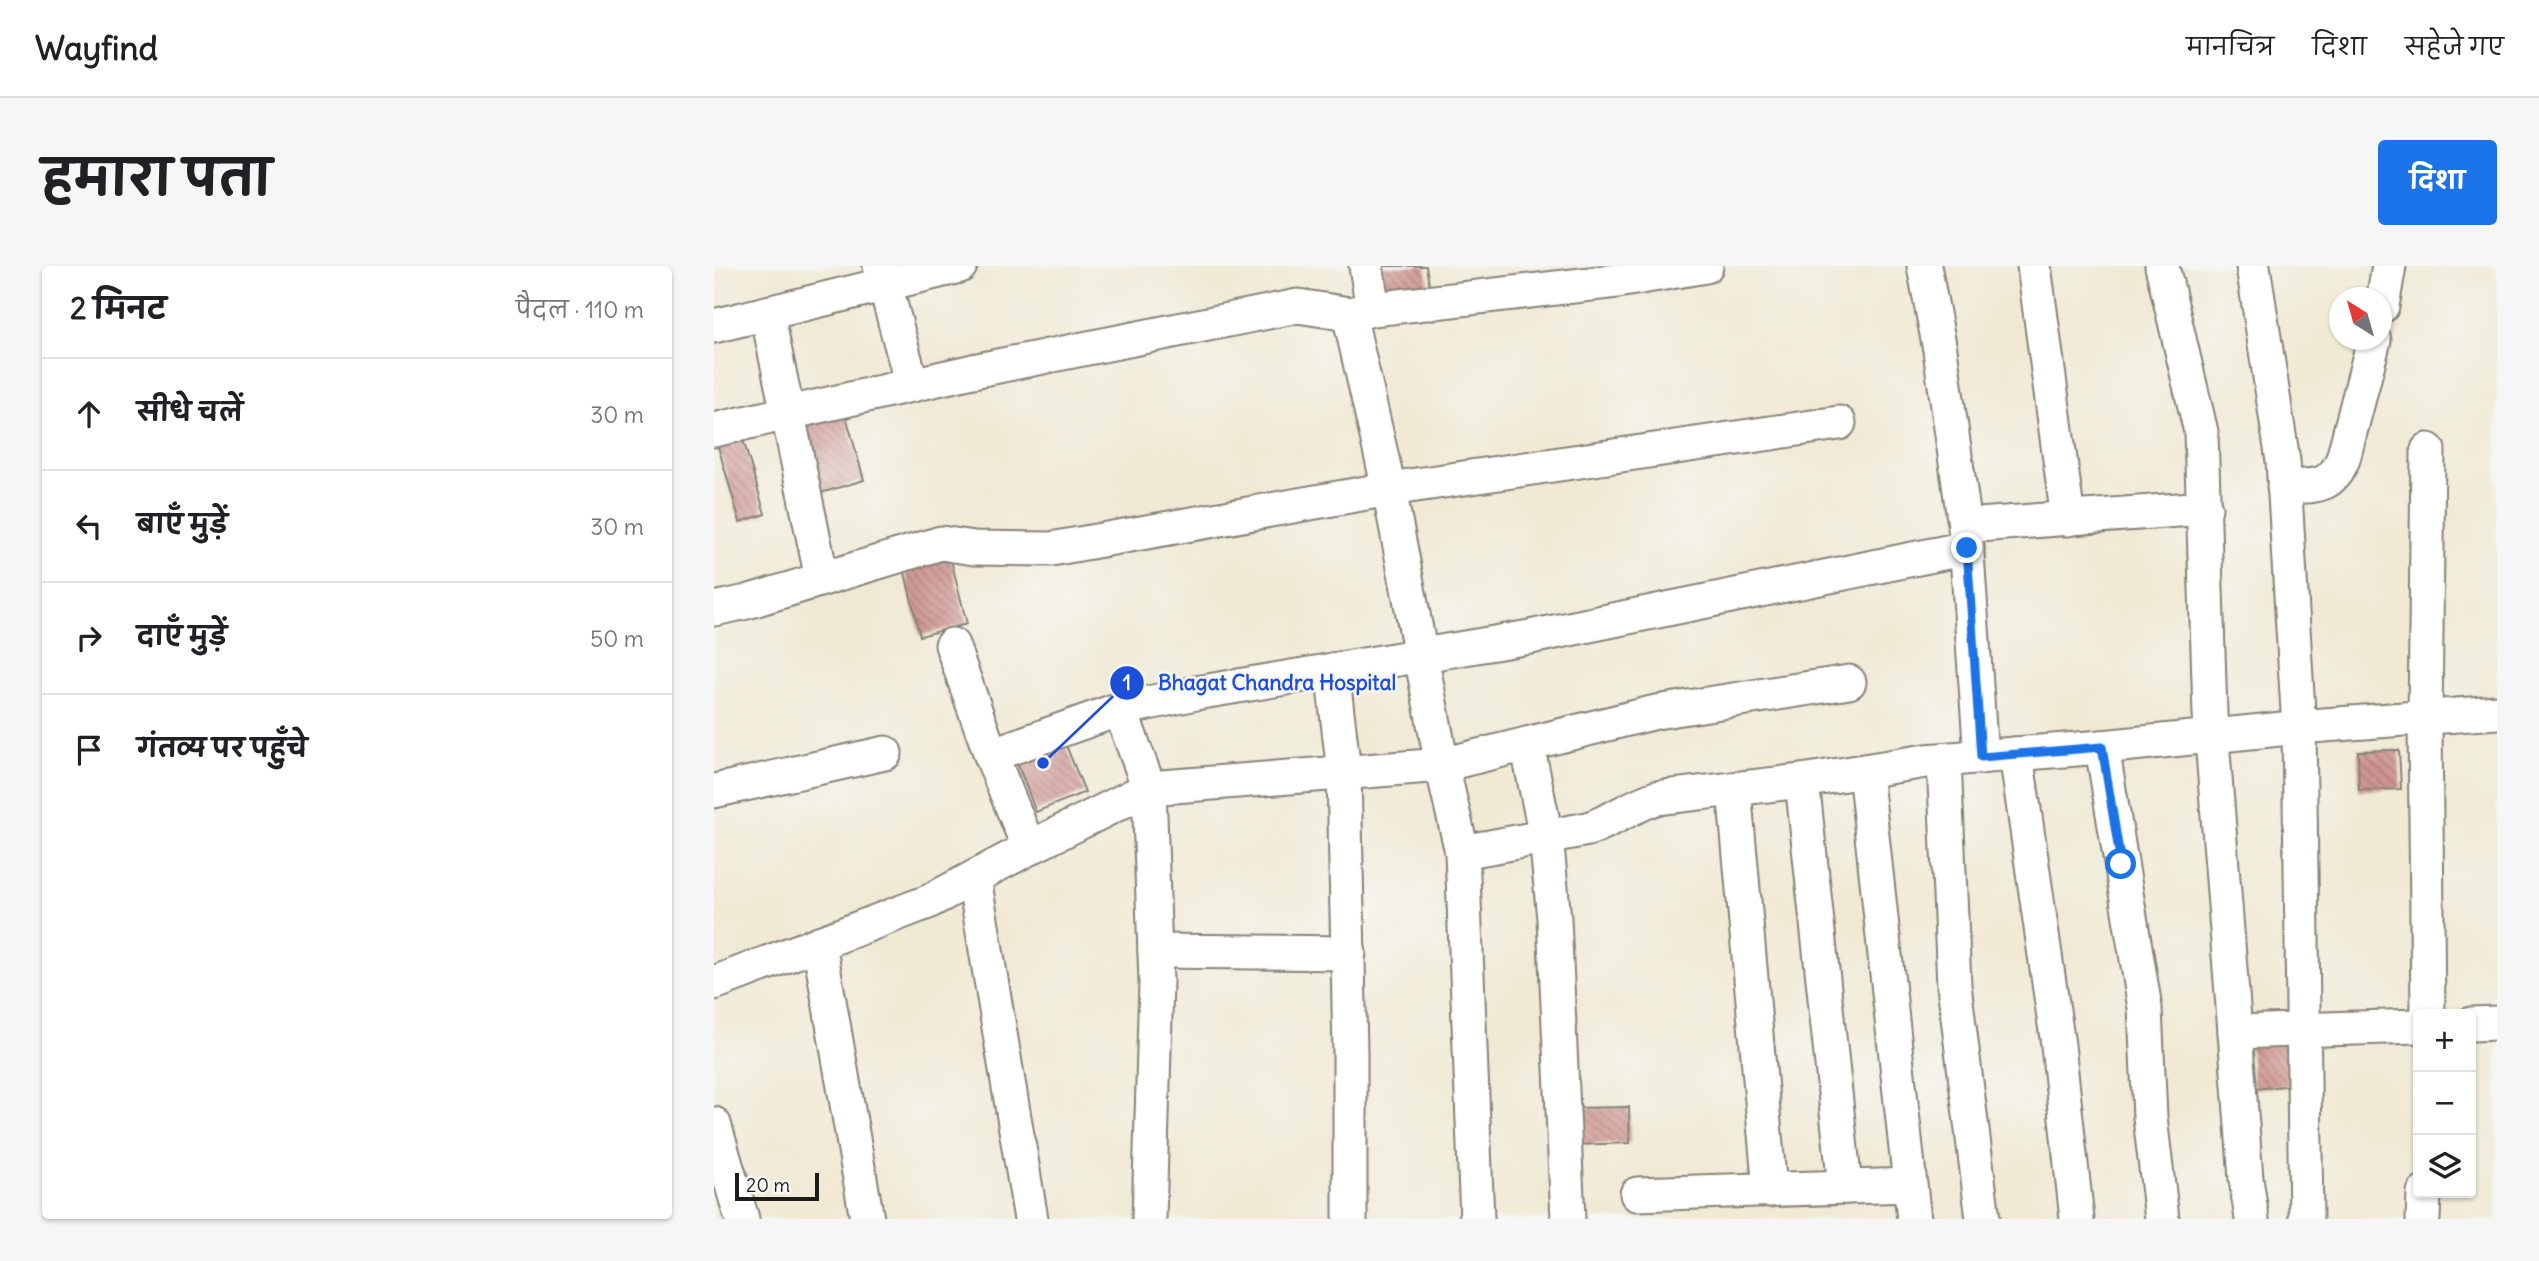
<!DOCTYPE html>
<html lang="hi">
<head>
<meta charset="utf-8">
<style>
  :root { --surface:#fff; --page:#f6f6f6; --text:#202124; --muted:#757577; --line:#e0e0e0; --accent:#1a73e8 }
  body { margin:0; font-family:Delius,"Playpen Sans Deva",sans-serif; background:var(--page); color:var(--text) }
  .controls { position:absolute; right:21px; bottom:21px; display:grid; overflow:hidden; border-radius:7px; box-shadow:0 2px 5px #0004 }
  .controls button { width:63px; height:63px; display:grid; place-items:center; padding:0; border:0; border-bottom:2px solid var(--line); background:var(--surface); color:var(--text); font:35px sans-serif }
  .compass { position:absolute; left:1615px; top:21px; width:63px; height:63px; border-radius:50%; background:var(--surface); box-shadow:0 2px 5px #0004; rotate:323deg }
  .scale { position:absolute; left:21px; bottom:18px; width:84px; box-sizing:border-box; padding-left:7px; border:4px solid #1c1c1c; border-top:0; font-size:19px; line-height:24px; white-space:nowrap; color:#1c1c1c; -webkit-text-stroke:5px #f6f6f2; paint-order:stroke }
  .stop { position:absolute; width:21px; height:21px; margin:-16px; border:5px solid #1a73e8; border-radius:50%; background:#fff }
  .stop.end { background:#1a73e8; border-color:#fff; box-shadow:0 2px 7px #0008 }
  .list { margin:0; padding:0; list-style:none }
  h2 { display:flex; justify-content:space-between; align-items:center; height:91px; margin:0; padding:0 28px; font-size:30px }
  h2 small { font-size:23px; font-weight:400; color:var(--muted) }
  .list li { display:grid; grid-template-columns:46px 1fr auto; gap:21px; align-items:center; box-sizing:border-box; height:112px; padding:0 28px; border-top:2px solid var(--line) }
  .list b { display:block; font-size:26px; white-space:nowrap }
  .list em { font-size:23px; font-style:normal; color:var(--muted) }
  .icon { flex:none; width:38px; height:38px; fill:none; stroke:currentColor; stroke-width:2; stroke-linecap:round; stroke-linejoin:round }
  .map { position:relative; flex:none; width:1783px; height:953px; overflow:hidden; border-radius:7px }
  header { display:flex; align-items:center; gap:42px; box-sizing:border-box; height:98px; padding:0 35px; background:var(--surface); border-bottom:2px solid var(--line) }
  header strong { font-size:33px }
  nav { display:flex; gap:38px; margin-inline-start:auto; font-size:24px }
  .intro { display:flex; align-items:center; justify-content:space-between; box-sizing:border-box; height:168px; padding:0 42px }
  h1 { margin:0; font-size:49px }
  .button { padding:18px 32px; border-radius:7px; background:var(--accent); color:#fff; font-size:24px; font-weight:700 }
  main { display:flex; gap:42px; padding:0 42px }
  aside { flex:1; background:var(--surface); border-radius:7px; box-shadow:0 2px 5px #0004 }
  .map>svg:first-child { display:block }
  .building { fill:url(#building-back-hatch) }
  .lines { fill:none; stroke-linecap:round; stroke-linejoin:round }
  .minor-casing { stroke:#868378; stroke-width:37 }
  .minor { stroke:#fff; stroke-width:33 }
  .route { stroke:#1a73e8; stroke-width:9 }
  .leader { fill:none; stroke:#1d4ed8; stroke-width:2.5 }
  .callout-dot { fill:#1d4ed8; stroke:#f6f6f2; stroke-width:2.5 }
  .mark-label { font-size:21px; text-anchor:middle; font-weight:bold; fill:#fff }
  .callout-label { font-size:21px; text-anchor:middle; font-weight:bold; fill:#1d4ed8; stroke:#f6f6f2; stroke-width:5; stroke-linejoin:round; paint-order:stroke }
</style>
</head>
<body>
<header>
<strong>Wayfind</strong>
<nav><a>मानचित्र</a><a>दिशा</a><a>सहेजे गए</a></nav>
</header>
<div class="intro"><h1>हमारा पता</h1><a class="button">दिशा</a></div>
<main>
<aside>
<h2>2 मिनट<small>पैदल · 110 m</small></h2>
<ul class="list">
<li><svg class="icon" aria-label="ahead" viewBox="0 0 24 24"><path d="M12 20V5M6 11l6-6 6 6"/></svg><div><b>सीधे चलें</b></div><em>30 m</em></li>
<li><svg class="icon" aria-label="left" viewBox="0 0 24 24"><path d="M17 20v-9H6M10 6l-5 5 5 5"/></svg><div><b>बाएँ मुड़ें</b></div><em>30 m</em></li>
<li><svg class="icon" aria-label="right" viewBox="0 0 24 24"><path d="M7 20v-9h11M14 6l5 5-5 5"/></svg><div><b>दाएँ मुड़ें</b></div><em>50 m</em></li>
<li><svg class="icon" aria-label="arrive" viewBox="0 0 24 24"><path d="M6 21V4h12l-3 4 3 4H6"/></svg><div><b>गंतव्य पर पहुँचे</b></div></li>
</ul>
</aside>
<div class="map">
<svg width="1783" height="953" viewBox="0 0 1783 953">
  <defs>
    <pattern id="building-back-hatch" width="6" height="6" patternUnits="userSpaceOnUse" patternTransform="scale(1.75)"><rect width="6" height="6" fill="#cf9692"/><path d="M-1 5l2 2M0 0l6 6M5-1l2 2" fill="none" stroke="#a77a76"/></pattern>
  </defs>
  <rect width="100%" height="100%" fill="#f6f6f2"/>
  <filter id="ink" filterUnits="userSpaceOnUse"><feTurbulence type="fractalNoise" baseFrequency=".0143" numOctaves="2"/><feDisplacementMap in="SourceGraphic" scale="14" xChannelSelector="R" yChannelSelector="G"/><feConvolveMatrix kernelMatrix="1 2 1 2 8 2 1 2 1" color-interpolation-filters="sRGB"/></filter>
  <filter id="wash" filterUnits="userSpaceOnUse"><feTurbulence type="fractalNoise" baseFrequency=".00686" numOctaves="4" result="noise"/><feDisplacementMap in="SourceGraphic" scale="28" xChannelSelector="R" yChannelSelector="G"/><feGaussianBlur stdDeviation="1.57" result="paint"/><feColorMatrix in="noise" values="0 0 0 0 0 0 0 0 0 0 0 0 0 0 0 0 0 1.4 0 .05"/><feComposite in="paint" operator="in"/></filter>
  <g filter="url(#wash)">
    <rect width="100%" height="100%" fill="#f0ead5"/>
    <g id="blocks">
      <!-- building -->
      <g class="building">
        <path d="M663 0H712L716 25 668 33Z"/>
        <path d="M130 143 150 214 100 229 80 157Z"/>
        <path d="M28 170 51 248 26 256 3 177Z"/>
        <path d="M235 286 253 358 206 370 189 298Z"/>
        <path d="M347 467 371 526 322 546 299 486Z"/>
        <path d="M1685 484 1687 523 1645 524 1644 485Z"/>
        <path d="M1579 767 1583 819 1539 823 1535 771Z"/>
        <path d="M915 841 916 877 860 879V842Z"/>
      </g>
    </g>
  </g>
  <g filter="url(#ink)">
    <use href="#blocks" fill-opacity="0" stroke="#868378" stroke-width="2"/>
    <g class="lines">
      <!-- minor casing -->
      <g class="minor-casing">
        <g id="minor">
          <path d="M166 0 198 119"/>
          <path d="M652 0 659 43"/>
          <path d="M1210 0 1226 84 1251 260 1267 491"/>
          <path d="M1320 0 1354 253"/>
          <path d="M1448 0 1487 166 1496 448 1521 766 1704 760"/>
          <path d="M1539 0 1569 195 1585 462 1592 953"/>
          <path d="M1668 40 1675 0"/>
          <path d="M53 47 108 313"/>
          <path d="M635 48 675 223 1125 157"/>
          <path d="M0 60 246 0"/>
          <path d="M0 164 259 105 584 40 635 48 659 43 903 15 992 0"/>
          <path d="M1714 184 1711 458 1714 748"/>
          <path d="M1570 221C1600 219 1616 224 1629 193L1660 74"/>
          <path d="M1251 260 1491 242"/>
          <path d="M0 343 33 336 227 277 260 282 337 283 675 223 728 499 748 586 874 563C898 555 917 540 942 532L1088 515 1212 495 1388 481"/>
          <path d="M238 379 277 489 315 582"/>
          <path d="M618 404 630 506 636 787V953"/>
          <path d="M406 443 435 522 442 716 435 953"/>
          <path d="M813 478 832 570 840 653 854 953"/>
          <path d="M1302 488 1344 779 1363 953"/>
          <path d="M277 489 406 443 482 427 816 371 1253 282"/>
          <path d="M1230 494 1240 719 1269 953"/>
          <path d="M1151 505 1196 919"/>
          <path d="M1088 515 1131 921"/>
          <path d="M1020 523 1056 924"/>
          <path d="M0 525 171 487"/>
          <path d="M748 586 763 953"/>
          <path d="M260 612 317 953"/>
          <path d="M105 677 153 953"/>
          <path d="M441 685 635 687"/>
          <path d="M0 717 214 636 315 582 435 522 728 499 942 446 1135 416"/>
          <path d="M1757 758 1783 757"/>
          <path d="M1521 766 1532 913 1538 953"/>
          <path d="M0 858 28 953"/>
          <path d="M923 928 1196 919 1200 953"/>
          <path d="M1448 953 1436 851 1431 742 1388 481 1597 460 1783 446"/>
          <path d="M1709 953 1710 927"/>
        </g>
      </g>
      <!-- minor -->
      <use href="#minor" class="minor"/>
    </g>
  </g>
  <g class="lines" filter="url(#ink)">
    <!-- route -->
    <path class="route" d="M1253 282 1267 491 1388 481 1407 598"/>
  </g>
  <!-- callouts -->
  <path class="leader" d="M329 497L413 417"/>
  <g class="callout-dot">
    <circle cx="329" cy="497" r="7"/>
    <circle cx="413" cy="417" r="18"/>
  </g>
  <g class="mark-label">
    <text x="413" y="424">1</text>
  </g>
  <g class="callout-label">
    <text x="563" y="424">Bhagat Chandra Hospital</text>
  </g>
</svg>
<div class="controls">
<button>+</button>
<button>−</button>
<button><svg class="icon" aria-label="layers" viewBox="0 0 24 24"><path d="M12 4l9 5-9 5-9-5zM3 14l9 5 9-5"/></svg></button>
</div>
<svg class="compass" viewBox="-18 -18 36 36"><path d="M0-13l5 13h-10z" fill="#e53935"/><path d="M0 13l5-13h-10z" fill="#757577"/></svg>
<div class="scale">20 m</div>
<div class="stop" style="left:1407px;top:598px"></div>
<div class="stop end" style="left:1253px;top:282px"></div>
</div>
</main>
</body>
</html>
